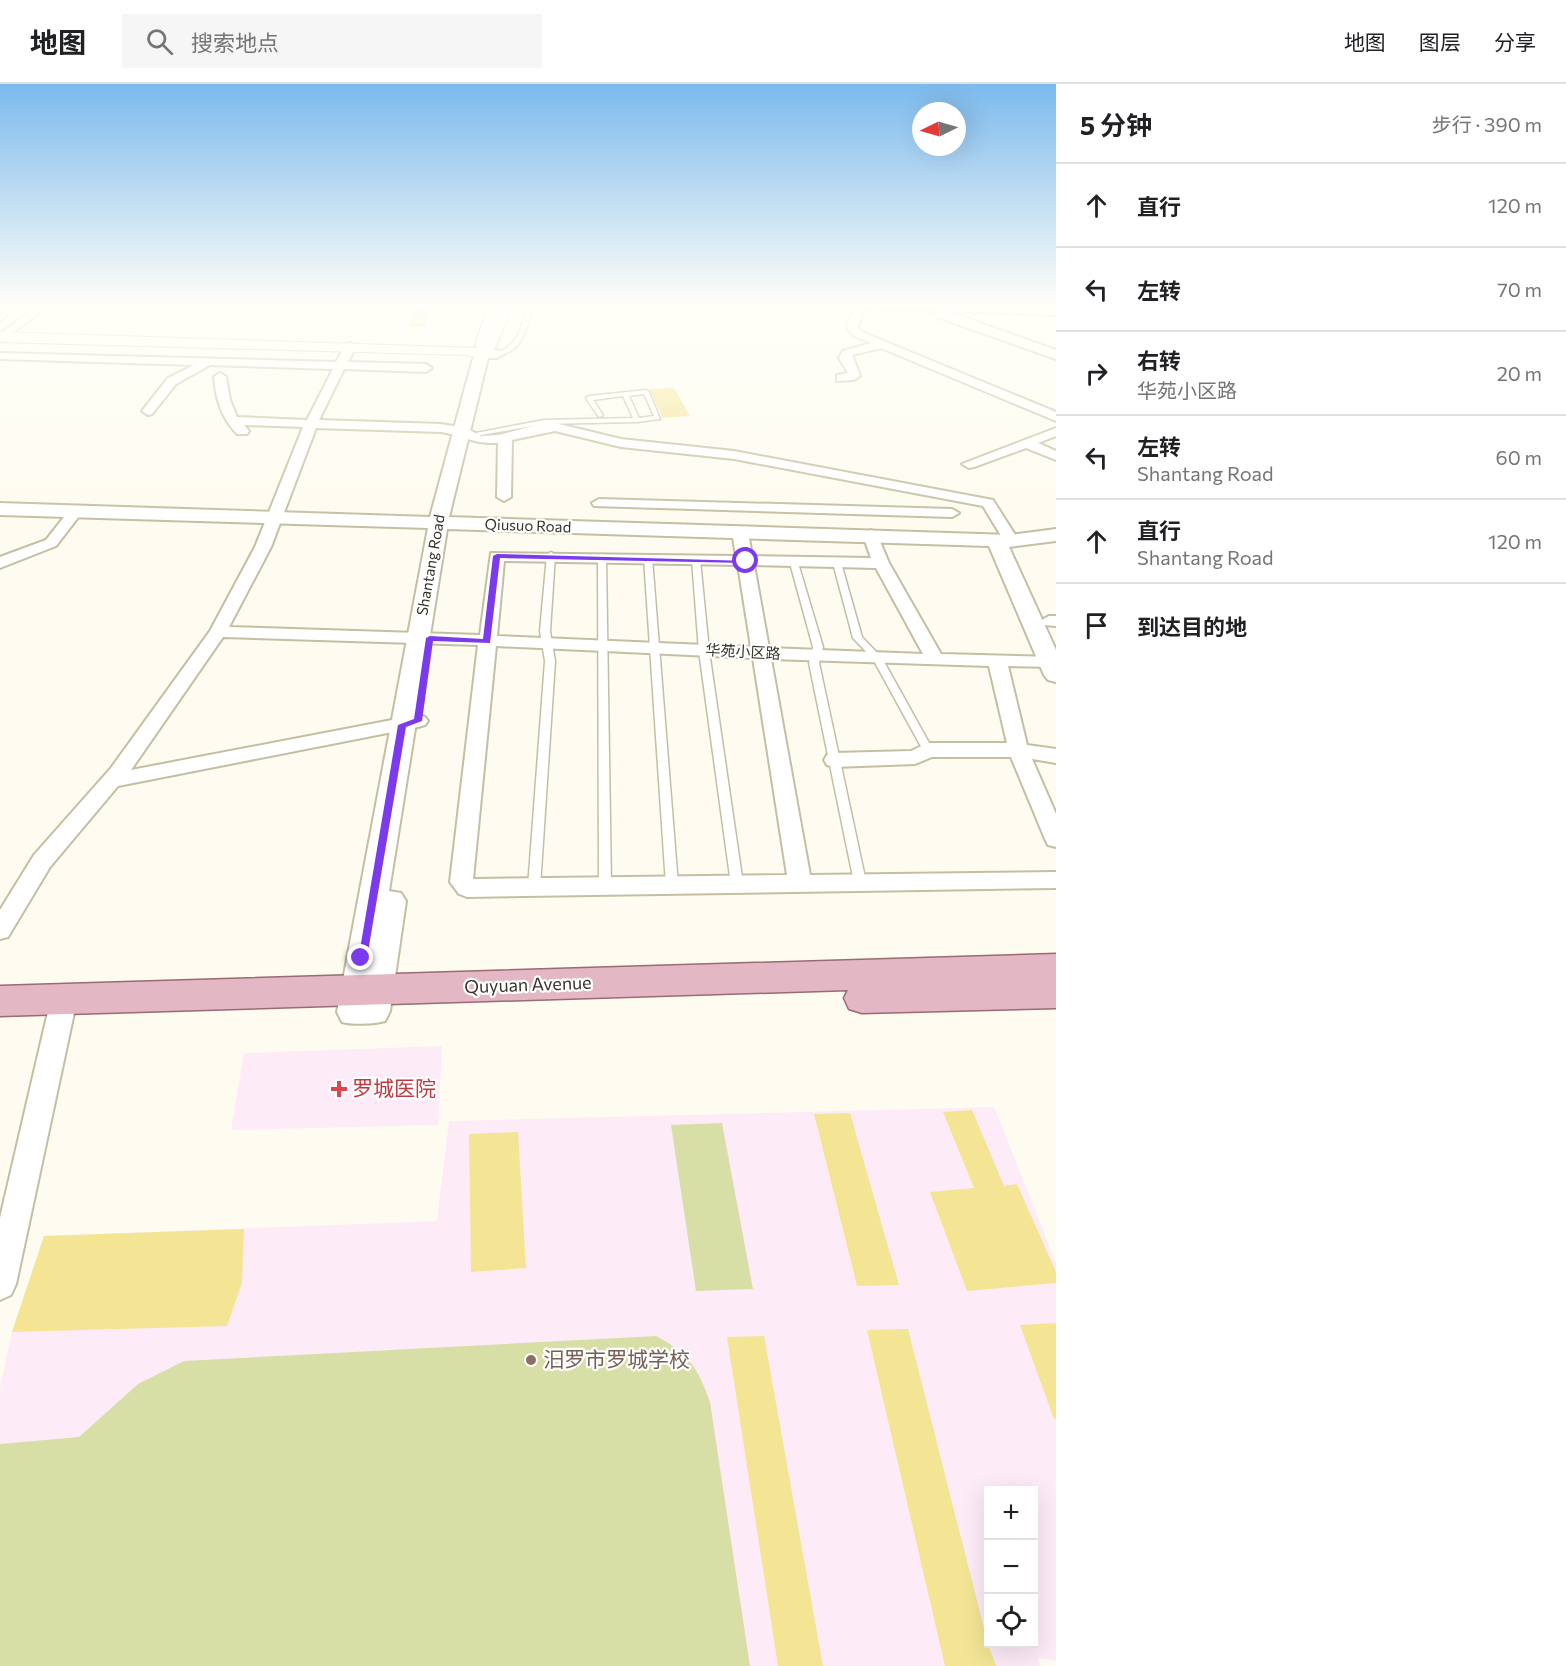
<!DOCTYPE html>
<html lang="zh">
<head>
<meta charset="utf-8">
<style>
  :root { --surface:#fff; --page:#f6f6f6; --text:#202124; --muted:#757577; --line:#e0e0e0 }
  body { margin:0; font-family:Commissioner,"Noto Sans SC",sans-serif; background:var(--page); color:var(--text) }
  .controls { position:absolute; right:18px; bottom:18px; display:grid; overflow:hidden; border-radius:0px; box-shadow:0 6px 24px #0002 }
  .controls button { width:54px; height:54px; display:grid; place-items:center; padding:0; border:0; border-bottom:2px solid var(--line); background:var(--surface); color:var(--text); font:30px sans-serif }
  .compass { position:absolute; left:912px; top:18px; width:54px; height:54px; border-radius:50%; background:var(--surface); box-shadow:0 6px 24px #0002; rotate:265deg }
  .stop { position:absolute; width:18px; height:18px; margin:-14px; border:4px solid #7c3aed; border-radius:50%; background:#fff }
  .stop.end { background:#7c3aed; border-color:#fff; box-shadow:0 2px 6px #0008 }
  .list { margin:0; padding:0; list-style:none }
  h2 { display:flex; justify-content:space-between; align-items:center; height:78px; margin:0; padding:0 24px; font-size:26px }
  h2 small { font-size:20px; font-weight:400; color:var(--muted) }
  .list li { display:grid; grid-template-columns:39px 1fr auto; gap:18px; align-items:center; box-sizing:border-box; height:84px; padding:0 24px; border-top:2px solid var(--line) }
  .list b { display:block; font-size:22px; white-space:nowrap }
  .list p { margin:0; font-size:20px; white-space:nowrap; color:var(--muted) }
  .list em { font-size:20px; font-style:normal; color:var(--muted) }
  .icon { flex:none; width:33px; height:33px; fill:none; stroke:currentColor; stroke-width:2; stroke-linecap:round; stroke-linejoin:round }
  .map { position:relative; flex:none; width:1056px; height:1582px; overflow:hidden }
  header { display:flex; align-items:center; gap:36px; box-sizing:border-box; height:84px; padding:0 30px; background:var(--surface); border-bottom:2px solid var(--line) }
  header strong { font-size:28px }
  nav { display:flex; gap:33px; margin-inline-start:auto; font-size:21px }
  .search { width:420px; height:54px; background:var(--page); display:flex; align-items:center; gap:15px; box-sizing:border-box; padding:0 21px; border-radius:0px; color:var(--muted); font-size:22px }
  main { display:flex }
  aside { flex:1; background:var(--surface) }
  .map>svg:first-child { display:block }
  .education { fill:#fdecf8; fill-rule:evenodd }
  .green { fill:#d7dfa7 }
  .building { fill:#f3e594 }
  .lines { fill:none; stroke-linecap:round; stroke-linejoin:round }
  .service-casing { stroke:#c4bfa2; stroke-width:3 }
  .minor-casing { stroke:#c4bfa2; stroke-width:4 }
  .tertiary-casing { stroke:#c4bfa2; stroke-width:4 }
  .secondary-casing { stroke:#c4bfa2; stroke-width:2 }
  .primary-casing { stroke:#9b6a73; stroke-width:3 }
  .service { fill:#fff; fill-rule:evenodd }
  .minor { fill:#fff; fill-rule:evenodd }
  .tertiary { fill:#fff; fill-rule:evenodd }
  .secondary { fill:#fff; fill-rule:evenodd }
  .primary { fill:#e4b7c4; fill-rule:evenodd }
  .route { fill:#7c3aed }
  .health-dot { fill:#e0444e; stroke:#fff; stroke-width:2 }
  .education-dot { fill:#8d6e63; stroke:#fff; stroke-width:2 }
  .labels { text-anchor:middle; stroke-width:4.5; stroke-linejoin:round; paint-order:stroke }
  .far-street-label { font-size:15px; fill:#353327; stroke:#fff }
  .street-label { font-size:18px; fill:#353327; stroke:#fff }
  .near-health-label { font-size:21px; fill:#be3a42; stroke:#fff; text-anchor:start }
  .near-education-label { font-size:21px; fill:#785e54; stroke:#fff; text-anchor:start }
</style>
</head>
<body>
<header>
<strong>地图</strong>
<div class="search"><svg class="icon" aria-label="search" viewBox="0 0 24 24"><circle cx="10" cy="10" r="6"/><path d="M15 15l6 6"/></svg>搜索地点</div>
<nav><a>地图</a><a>图层</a><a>分享</a></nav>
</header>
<main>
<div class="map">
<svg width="1056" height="1582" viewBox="0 0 1056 1582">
  <rect width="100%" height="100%" fill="#fefcf0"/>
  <!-- education -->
  <g class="education">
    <path d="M442 962 438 1041 231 1046 244 969Z"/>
    <path d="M994 1023 1056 1179V1577L1038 1574 1040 1582H0V1304L12 1248 44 1152 437 1137 449 1037ZM988 1406H1034V1560H988Z"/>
  </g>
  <!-- green -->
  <g class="green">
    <path d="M722 1039 753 1205 696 1207 671 1041Z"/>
    <path d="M656 1252C689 1270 698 1284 710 1318L750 1582H0V1360L79 1353 138 1300 184 1277Z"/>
  </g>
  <!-- building -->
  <g class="building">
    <path d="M413 226H430L425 243H409Z"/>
    <path d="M674 304 690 332 663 334 649 305Z"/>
    <path d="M972 1026 1004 1102 1017 1100 1056 1188V1199L967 1207 930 1108 974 1104 943 1028Z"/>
    <path d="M850 1029 899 1201 857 1202 814 1030Z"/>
    <path d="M518 1048 526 1184 471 1188 469 1050Z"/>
    <path d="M244 1145 242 1199 227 1242 12 1248 44 1152Z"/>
    <path d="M1056 1239V1335H1054L1020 1241Z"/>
    <path d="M908 1245 988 1560 996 1582H945L867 1246Z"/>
    <path d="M764 1252 823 1582H778L727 1253Z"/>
  </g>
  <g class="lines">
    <!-- service casing -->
    <g class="service-casing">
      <g id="service">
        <path d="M16 218H23L0 237V232Z"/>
        <path d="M490 218H496L481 261 485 269 482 271 475 261Z"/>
        <path d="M528 218H534C527 241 524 271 495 271V269C520 262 522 240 528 218Z"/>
        <path d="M646 306 649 308 660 335 637 338 544 340 469 353 465 351 544 336 633 334 623 312 593 316 603 331 600 333 598 332 586 314 589 312ZM644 310 654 332 639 334 629 312Z"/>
        <path d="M551 468 555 471 550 547 555 577 540 803 538 806H530L528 803 545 577 540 547 547 471Z"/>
        <path d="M602 470 606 473 611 802 609 805H601L599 802 598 473Z"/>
        <path d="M648 471 652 474 678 801 676 804H668L666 801 644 474Z"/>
        <path d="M696 473 700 476 709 567 743 800 741 803H733L731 800 699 567 692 476Z"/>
        <path d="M794 476 798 479 823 563 819 579 866 798 860 803 854 798 809 579 813 563 790 479Z"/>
        <path d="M837 476 841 479 862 553 882 574 933 666 932 668H924L873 575 853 554 833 479Z"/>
      </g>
    </g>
    <!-- minor casing -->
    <g class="minor-casing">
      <g id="minor">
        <path d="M42 218H54L0 258V250Z"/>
        <path d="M866 218 869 221 863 228 858 243 862 248 1056 328V337L881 264 852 271 860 292 854 296 837 297V291L848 289 839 274 843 267 871 259 854 252 847 244C850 234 853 219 866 218Z"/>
        <path d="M350 259 356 262 348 278 426 280 432 284 426 288 344 285 319 336 441 340 466 344 481 352 499 351 540 340 555 339 621 355 734 367 993 416 1019 457 1011 462 1006 460 983 422 734 375 621 363 555 347 512 356 511 413 504 417 497 413 498 359C472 360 465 352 441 348L316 344 271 463 229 543 480 551 491 469 736 472 732 448 740 443 748 448 752 472 871 474 863 451 871 446 876 448 889 479 941 570 1056 573V583L1008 582 1027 661 1056 665V679L1032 675 1056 730V763L1048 761 1045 755 1011 673H932L915 680 834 683 827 681 824 676 827 671 834 669 911 667 928 659H1007L989 582 771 575 810 791 1056 788V804L467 813 459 810 450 798 478 561 223 553 131 686 418 631 425 633 428 637 425 641 418 643 118 702 50 783 8 853 0 855V826L34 771 111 684 210 547 255 463 303 343 244 341 249 347 247 350H237C222 334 216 317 214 293L220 289 226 293 230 316 237 333 307 336 333 285 210 281 176 300 152 330 148 331 142 327 168 294 194 281 0 275V269L336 278 346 260ZM504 477 738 481 751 563 497 552ZM754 481 876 484 923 570 769 564ZM496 562 753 574 787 791 473 795Z"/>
        <path d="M1056 344V352L1038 359 1056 367V376L1026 364 974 383 969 384 962 380Z"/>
        <path d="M599 415 952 425 959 429 952 433 594 422 592 419Z"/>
        <path d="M76 423 83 427 56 462 0 484V473L46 456 71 424Z"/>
        <path d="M1049 532H1056V542L1043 541 1040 537Z"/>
        <path d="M64 905 73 908 77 915 16 1200 11 1211 0 1216V1134L51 915 55 908Z"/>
      </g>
    </g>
    <!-- tertiary casing -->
    <g class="tertiary-casing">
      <g id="tertiary">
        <path d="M788 218H919L1056 223V231L947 227 1056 266V275L937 233 935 230 938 227 794 222Z"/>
        <path d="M482 265 497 266 504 270 497 274H488L449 433 1011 451 1056 445V457L1009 463 1056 566V598L1048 596 1044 591 989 462 447 445 389 807 401 809 406 817 390 927 385 937C375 940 352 941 342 938L337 928 428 444 0 431V419L430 433 472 278 477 266Z"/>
      </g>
    </g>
    <!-- secondary casing -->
    <g class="secondary-casing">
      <path id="secondary" d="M498 218H512C508 231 498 270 484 273 478 274 471 272 465 271L0 258V248L478 264Z"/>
    </g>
    <!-- primary casing -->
    <g class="primary-casing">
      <path id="primary" d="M1056 870V924L862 929 849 925 844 914 848 906 0 932V902Z"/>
    </g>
    <!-- service -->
    <use href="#service" class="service"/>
    <!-- minor -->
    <use href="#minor" class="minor"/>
    <!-- tertiary -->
    <use href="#tertiary" class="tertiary"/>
    <!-- secondary -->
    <use href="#secondary" class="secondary"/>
    <!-- primary -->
    <use href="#primary" class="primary"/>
  </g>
  <!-- sky -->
  <linearGradient id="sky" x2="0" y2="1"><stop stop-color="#7cbaed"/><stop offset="0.5" stop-color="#fffef8"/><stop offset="1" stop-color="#fffef8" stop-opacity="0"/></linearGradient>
  <rect width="1056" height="440" fill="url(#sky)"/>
  <!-- route -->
  <path class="route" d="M497 470 750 477 746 479 500 474 490 559 433 557 422 637 406 643 367 874 365 877H358L398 641 414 635 426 554 430 552 483 555 493 472Z"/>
  <!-- markers -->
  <path class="health-dot" d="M336 996h6v6h6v6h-6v6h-6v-6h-6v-6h6z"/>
  <circle class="education-dot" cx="531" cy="1276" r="6"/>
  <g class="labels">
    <!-- far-street labels -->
    <g class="far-street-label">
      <text transform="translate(528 442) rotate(2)" y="5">Qiusuo Road</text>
      <text transform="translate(431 481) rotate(-80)" y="5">Shantang Road</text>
      <text transform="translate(743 568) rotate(3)" y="5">华苑小区路</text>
    </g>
    <!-- street labels -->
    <g class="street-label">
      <text transform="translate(528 901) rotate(-2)" y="6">Quyuan Avenue</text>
    </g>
    <!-- near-health labels -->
    <g class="near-health-label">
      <text x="352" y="1012">罗城医院</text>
    </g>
    <!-- near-education labels -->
    <g class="near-education-label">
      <text x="543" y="1283">汨罗市罗城学校</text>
    </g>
  </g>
</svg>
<div class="controls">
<button>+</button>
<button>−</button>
<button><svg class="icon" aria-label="locate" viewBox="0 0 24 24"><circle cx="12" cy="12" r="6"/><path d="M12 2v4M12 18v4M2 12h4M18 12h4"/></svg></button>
</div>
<svg class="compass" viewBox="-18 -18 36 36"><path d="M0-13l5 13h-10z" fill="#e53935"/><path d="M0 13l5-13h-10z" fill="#757577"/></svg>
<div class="stop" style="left:746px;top:477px"></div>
<div class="stop end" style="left:361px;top:874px"></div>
</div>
<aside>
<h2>5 分钟<small>步行 · 390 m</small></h2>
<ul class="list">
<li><svg class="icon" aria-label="ahead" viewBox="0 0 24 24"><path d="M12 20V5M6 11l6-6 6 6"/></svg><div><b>直行</b></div><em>120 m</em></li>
<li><svg class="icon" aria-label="left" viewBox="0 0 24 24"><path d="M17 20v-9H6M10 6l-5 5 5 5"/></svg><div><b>左转</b></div><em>70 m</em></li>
<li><svg class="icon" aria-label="right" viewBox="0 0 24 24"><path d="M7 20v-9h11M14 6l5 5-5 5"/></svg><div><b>右转</b><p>华苑小区路</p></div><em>20 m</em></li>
<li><svg class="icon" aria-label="left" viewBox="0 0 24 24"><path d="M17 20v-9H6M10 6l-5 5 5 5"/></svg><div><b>左转</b><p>Shantang Road</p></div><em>60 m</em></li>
<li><svg class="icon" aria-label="ahead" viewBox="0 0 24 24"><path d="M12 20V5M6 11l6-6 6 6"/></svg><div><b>直行</b><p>Shantang Road</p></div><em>120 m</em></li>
<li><svg class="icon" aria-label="arrive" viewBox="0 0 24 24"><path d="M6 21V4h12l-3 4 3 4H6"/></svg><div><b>到达目的地</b></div></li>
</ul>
</aside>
</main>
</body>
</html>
